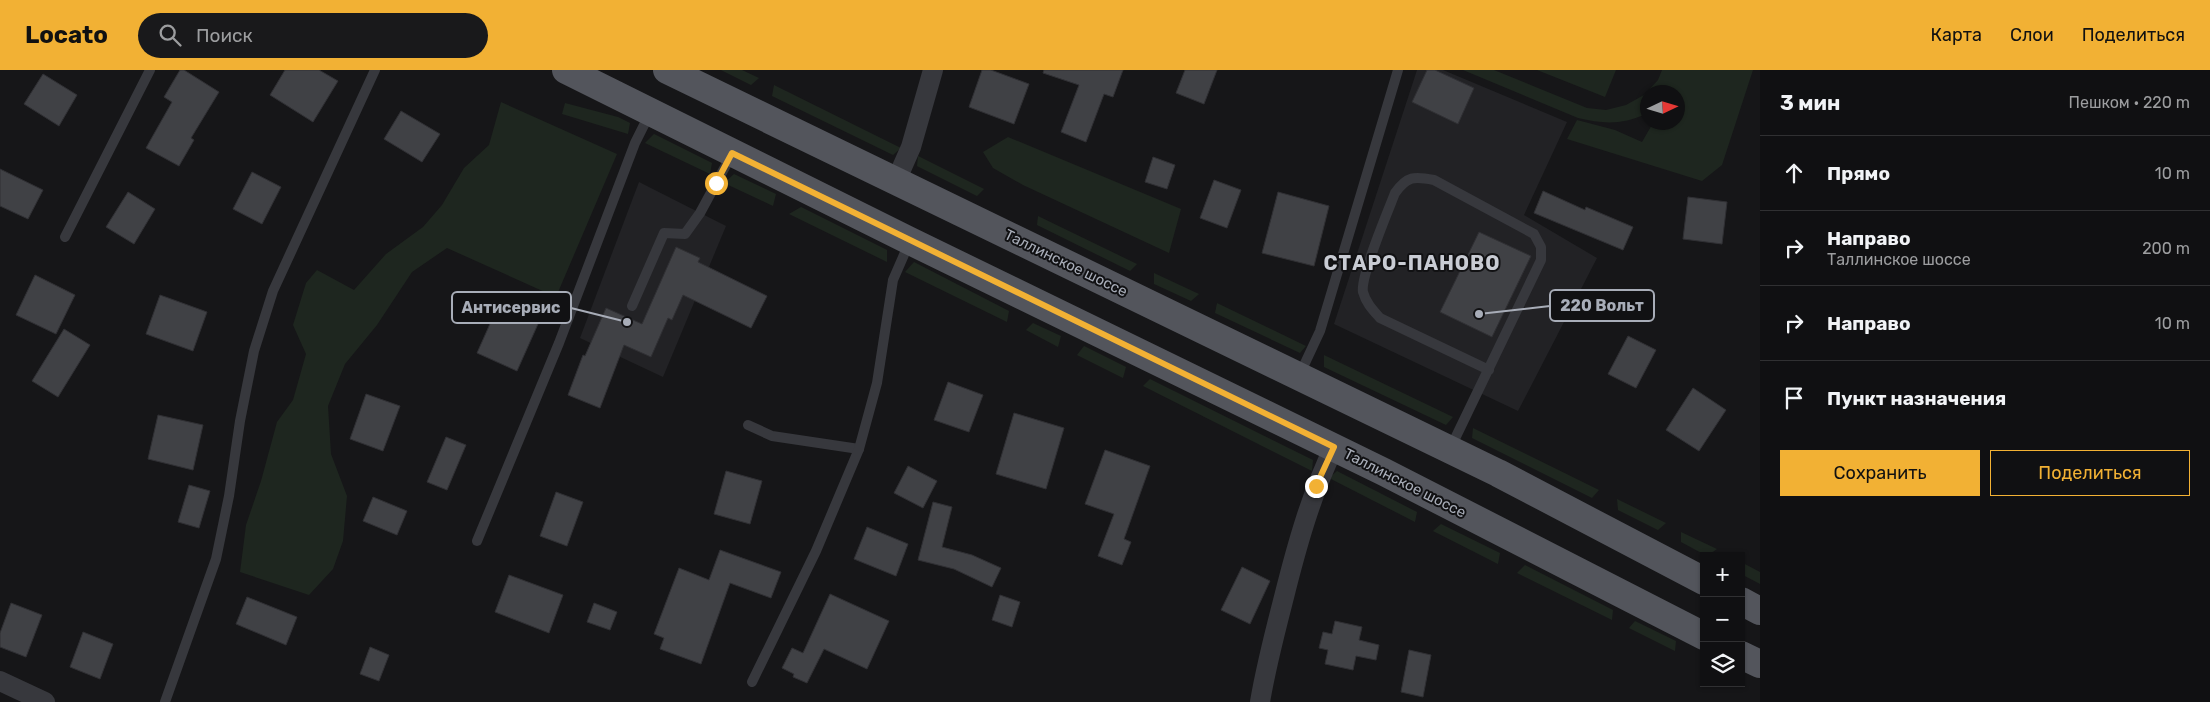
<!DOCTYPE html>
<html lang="ru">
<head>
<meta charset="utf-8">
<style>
  :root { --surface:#101012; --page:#19191b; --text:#f1f3f6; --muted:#9c9d9f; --line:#303032; --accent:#f2b134 }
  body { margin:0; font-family:Rubik,sans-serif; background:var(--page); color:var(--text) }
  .controls { position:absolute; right:15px; bottom:15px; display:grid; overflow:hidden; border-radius:0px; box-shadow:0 1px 4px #0004 }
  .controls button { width:45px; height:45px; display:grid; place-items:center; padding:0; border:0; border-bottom:1px solid var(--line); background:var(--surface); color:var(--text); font:25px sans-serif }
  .compass { position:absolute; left:1640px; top:15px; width:45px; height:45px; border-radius:50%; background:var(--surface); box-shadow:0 1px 4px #0004; rotate:86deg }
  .stop { position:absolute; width:15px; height:15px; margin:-11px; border:4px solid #f2b134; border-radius:50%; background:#fff }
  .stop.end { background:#f2b134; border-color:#fff; box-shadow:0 1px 5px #0008 }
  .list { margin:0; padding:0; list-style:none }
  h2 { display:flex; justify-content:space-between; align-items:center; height:65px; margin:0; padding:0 20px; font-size:21px }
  h2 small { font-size:16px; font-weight:400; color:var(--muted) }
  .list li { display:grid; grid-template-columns:32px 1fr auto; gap:15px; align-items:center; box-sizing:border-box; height:75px; padding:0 20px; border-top:1px solid var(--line) }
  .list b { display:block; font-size:19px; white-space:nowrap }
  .list p { margin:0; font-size:16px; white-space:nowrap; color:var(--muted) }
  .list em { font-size:16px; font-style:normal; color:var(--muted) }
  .actions { display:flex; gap:10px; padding:15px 20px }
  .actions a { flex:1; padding:11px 0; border:1px solid var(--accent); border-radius:0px; text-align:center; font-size:18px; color:var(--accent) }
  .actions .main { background:var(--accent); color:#111 }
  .icon { flex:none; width:28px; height:28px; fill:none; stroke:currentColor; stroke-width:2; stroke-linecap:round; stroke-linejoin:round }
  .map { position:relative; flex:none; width:1760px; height:632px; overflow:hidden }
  header { display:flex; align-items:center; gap:30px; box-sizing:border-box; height:70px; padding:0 25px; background:var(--accent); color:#111 }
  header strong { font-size:24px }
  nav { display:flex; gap:28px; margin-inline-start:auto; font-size:18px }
  .search { width:350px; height:45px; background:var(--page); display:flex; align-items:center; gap:12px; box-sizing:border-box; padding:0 18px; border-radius:28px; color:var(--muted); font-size:19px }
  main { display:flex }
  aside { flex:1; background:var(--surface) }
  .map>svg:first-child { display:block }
  .built { fill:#222225 }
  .green { fill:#1e261f }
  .building { fill:#404145; stroke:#303034 }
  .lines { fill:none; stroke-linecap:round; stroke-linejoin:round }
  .service { stroke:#37383d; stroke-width:10 }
  .minor { stroke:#37383d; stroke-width:20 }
  .primary { stroke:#53555c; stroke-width:28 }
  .route { stroke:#f2b134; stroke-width:6 }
  .labels { text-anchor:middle; stroke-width:4; stroke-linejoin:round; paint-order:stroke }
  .street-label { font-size:15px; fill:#a8adb8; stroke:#111113 }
  .district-label { font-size:20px; font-weight:bold; letter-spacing:1px; fill:#c9ccd4; stroke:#111113 }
  .leader { fill:none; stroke:#a8adb8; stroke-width:2 }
  .callout-dot { fill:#a8adb8; stroke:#111113; stroke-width:2 }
  .callout { fill:#111113; stroke:#a8adb8; stroke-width:2 }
  .callout-label { font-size:16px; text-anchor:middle; font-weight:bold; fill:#a8adb8 }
</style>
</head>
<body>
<header>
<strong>Locato</strong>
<div class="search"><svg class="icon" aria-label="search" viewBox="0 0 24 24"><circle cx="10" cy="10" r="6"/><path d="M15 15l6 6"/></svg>Поиск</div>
<nav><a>Карта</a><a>Слои</a><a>Поделиться</a></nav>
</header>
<main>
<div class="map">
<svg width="1760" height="632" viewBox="0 0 1760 632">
  <rect width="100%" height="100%" fill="#161618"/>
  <!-- built -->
  <g class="built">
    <path d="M1417 0H1443L1567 52 1524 145 1597 188 1518 341 1334 254Z"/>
    <path d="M639 112 726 156 663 307 580 268Z"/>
  </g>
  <!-- green -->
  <g class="green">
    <path d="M721 0H742L759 8 751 15Z"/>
    <path d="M1463 0H1494L1587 38 1606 40 1626 35 1644 25 1658 10 1662 0H1753L1722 95 1702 111 1567 69 1577 50 1615 60 1642 72 1653 53 1678 52V22H1648L1646 44C1622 55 1603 54 1578 48Z"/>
    <path d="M1537 0H1616L1605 27Z"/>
    <path d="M774 15 901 78 893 85 772 26Z"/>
    <path d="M501 32 617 84 556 227 447 178 412 202 377 255 345 294 328 336 331 384 347 426 343 471 333 499 309 525 240 502 246 455 261 411 277 352 293 330 306 284 293 255 306 213 317 200 354 220 386 184 423 157 442 135 464 98 489 75Z"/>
    <path d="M565 33 618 47 630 53 628 64 562 44Z"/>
    <path d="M654 64 712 93 710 104 645 73Z"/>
    <path d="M1008 67 1181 139 1169 183 1023 115 993 98 983 82Z"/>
    <path d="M918 86 984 119 977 126 917 96Z"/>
    <path d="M734 104 776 124 773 136 724 113Z"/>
    <path d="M801 137 887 180V192L789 144Z"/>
    <path d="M1038 146 1137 194 1130 201 1037 155Z"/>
    <path d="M914 192 1009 241 1007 252 905 202Z"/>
    <path d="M1154 203 1199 224 1191 231 1154 214Z"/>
    <path d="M1217 233 1306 276 1300 283 1215 243Z"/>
    <path d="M1033 253 1061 266 1058 277 1026 260Z"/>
    <path d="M1084 276 1126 297 1123 308 1077 285Z"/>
    <path d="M1324 285 1453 347 1446 355 1324 297Z"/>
    <path d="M1150 309 1313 390 1312 401 1143 316Z"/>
    <path d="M1473 358 1599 420 1592 428 1472 368Z"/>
    <path d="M1337 401 1417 442 1415 452 1329 408Z"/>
    <path d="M1617 429 1666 453 1658 460 1618 440Z"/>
    <path d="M1441 454 1500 483 1498 494 1433 461Z"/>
    <path d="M1681 462 1717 479 1707 486 1681 472Z"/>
    <path d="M1741 492 1760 502V514L1741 504Z"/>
    <path d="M1525 495 1613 540 1612 550 1517 503Z"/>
    <path d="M1635 551 1676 571 1675 581 1629 558Z"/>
  </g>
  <!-- building -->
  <g class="building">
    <path d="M180 0H184L219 22 191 68 194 70 179 96 146 78 172 32 164 27Z"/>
    <path d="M285 0H319L338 11 313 52 270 25Z"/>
    <path d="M982 0H991L1029 14 1014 54 969 37Z"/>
    <path d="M1044 0H1123L1113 27 1104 24 1086 72 1061 62 1079 15 1043 3Z"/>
    <path d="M1185 0H1217L1204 34 1176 23Z"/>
    <path d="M1427 0H1435L1474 18 1458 54 1412 32Z"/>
    <path d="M43 4 77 25 59 56 24 34Z"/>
    <path d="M401 41 440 64 422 92 384 69Z"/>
    <path d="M1153 87 1175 95 1167 119 1145 112Z"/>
    <path d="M0 99 43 120 28 149 0 136Z"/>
    <path d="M252 102 281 117 262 154 233 139Z"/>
    <path d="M1214 110 1241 120 1227 158 1200 148Z"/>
    <path d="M1543 121 1585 140 1586 137 1633 157 1623 180 1534 143Z"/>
    <path d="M128 122 155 139 134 174 106 157Z"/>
    <path d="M1278 122 1329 136 1314 196 1262 183Z"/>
    <path d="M1688 127 1727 132 1722 174 1683 169Z"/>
    <path d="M1479 162 1531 186 1492 267 1440 242Z"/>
    <path d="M676 177 700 188 698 192 767 226 751 258 683 225 672 250 668 248 651 287 624 275 600 338 568 325 583 285 585 286 606 238 642 254Z"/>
    <path d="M35 205 75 225 56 264 16 245Z"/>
    <path d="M160 225 207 242 193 281 146 264Z"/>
    <path d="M502 227 542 245 517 301 477 283Z"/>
    <path d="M64 259 90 275 58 327 32 311Z"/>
    <path d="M1628 266 1656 280 1636 318 1608 304Z"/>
    <path d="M948 312 983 325 969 362 934 350Z"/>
    <path d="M1693 318 1726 340 1699 381 1666 360Z"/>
    <path d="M366 324 400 336 383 381 350 369Z"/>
    <path d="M1014 343 1064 358 1046 419 996 404Z"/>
    <path d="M158 345 203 355 193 400 148 389Z"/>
    <path d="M446 367 466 375 447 420 427 412Z"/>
    <path d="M1105 380 1150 396 1124 469 1131 472 1122 495 1098 486 1114 444 1085 434Z"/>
    <path d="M908 396 937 411 923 438 894 423Z"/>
    <path d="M726 401 762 411 750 454 714 444Z"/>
    <path d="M189 415 210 421 199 458 178 452Z"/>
    <path d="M556 422 583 432 567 476 540 466Z"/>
    <path d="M373 427 407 441 397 465 363 451Z"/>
    <path d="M933 432 952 437 942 477 972 485 1001 498 992 517 954 499 918 490Z"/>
    <path d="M867 457 908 474 896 506 854 489Z"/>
    <path d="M720 480 781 502 771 528 730 513 701 594 660 579 664 568 654 564 679 498 709 510Z"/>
    <path d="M1242 497 1270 511 1250 554 1221 540Z"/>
    <path d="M509 505 563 525 549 563 495 542Z"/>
    <path d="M830 524 889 551 867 599 824 579 807 613 793 607 794 604 782 598 792 578 803 583Z"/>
    <path d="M1000 525 1020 532 1012 557 992 550Z"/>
    <path d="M247 527 297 547 286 575 236 554Z"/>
    <path d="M11 533 42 545 26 587 0 577V563Z"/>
    <path d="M594 533 617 542 610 560 587 552Z"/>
    <path d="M1335 551 1362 557 1359 570 1379 575 1376 590 1356 586 1353 600 1325 594 1328 580 1319 578 1323 562 1332 564Z"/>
    <path d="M83 562 113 574 100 609 70 597Z"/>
    <path d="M370 577 389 585 379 611 360 604Z"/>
    <path d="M1409 580 1431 585 1423 627 1401 622Z"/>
  </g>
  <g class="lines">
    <!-- service -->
    <g class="service">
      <path d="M65 167 150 0"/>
      <path d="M632 236 664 163 685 164 700 143 732 84"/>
      <path d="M1299 306 1320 261 1398 0"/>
      <path d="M748 355 772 366 859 379"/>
      <path d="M1450 379 1541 190V177L1534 164 1434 110C1414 106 1407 106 1395 123 1388 141 1360 207 1363 222 1366 233 1373 240 1380 248L1489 300"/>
      <path d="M477 471 559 273 635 73 650 43"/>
      <path d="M752 612 816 481 859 379 877 313 893 210 910 171"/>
      <path d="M165 632 216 489 229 426 240 351 254 281 273 221 375 0"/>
    </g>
    <!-- minor -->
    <g class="minor">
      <path d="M896 111 911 77 933 0"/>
      <path d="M0 611 45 632"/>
      <path d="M1260 632C1266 596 1275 562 1284 527 1297 475 1311 425 1334 377"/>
    </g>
    <!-- primary -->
    <g class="primary">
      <path d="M566 0 910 171 1384 402 1704 566"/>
      <path d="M667 0 1498 403 1704 511"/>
      <path d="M1741 531 1760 541"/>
      <path d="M1741 585 1760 594"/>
    </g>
  </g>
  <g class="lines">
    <!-- route -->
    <path class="route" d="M716 113 732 83 1334 377 1316 416"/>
  </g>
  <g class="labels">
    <!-- street labels -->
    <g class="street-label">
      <text transform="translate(1066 193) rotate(26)" y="5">Таллинское шоссе</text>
      <text transform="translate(1405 413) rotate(27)" y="5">Таллинское шоссе</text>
    </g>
    <!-- district labels -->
    <g class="district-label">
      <text x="1412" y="200">СТАРО-ПАНОВО</text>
    </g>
  </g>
  <!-- callouts -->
  <path class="leader" d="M1479 244L1550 236M627 252L571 238"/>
  <g class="callout-dot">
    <circle cx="1479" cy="244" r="5"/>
    <circle cx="627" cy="252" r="5"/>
  </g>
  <g class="callout">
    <rect x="1550" y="220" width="104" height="31" rx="5"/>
    <rect x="452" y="222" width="119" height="31" rx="5"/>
  </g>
  <g class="callout-label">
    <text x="1602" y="241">220 Вольт</text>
    <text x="511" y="243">Антисервис</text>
  </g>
</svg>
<div class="controls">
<button>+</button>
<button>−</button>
<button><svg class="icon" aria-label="layers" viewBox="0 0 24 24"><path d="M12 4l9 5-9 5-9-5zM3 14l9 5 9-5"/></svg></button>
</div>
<svg class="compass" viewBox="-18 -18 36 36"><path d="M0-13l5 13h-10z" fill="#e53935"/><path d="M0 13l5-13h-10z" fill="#9c9d9f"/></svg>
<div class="stop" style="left:716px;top:113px"></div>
<div class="stop end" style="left:1316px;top:416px"></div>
</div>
<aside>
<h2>3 мин<small>Пешком · 220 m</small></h2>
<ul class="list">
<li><svg class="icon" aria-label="ahead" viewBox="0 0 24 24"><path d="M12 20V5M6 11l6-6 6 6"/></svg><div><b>Прямо</b></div><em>10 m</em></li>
<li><svg class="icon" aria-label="right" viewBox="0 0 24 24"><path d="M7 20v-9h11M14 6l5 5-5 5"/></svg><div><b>Направо</b><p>Таллинское шоссе</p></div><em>200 m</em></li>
<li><svg class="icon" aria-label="right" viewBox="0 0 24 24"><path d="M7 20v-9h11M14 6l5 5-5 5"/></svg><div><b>Направо</b></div><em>10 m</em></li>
<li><svg class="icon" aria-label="arrive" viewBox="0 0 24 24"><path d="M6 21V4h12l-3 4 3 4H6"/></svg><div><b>Пункт назначения</b></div></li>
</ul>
<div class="actions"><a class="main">Сохранить</a><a>Поделиться</a></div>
</aside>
</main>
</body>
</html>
